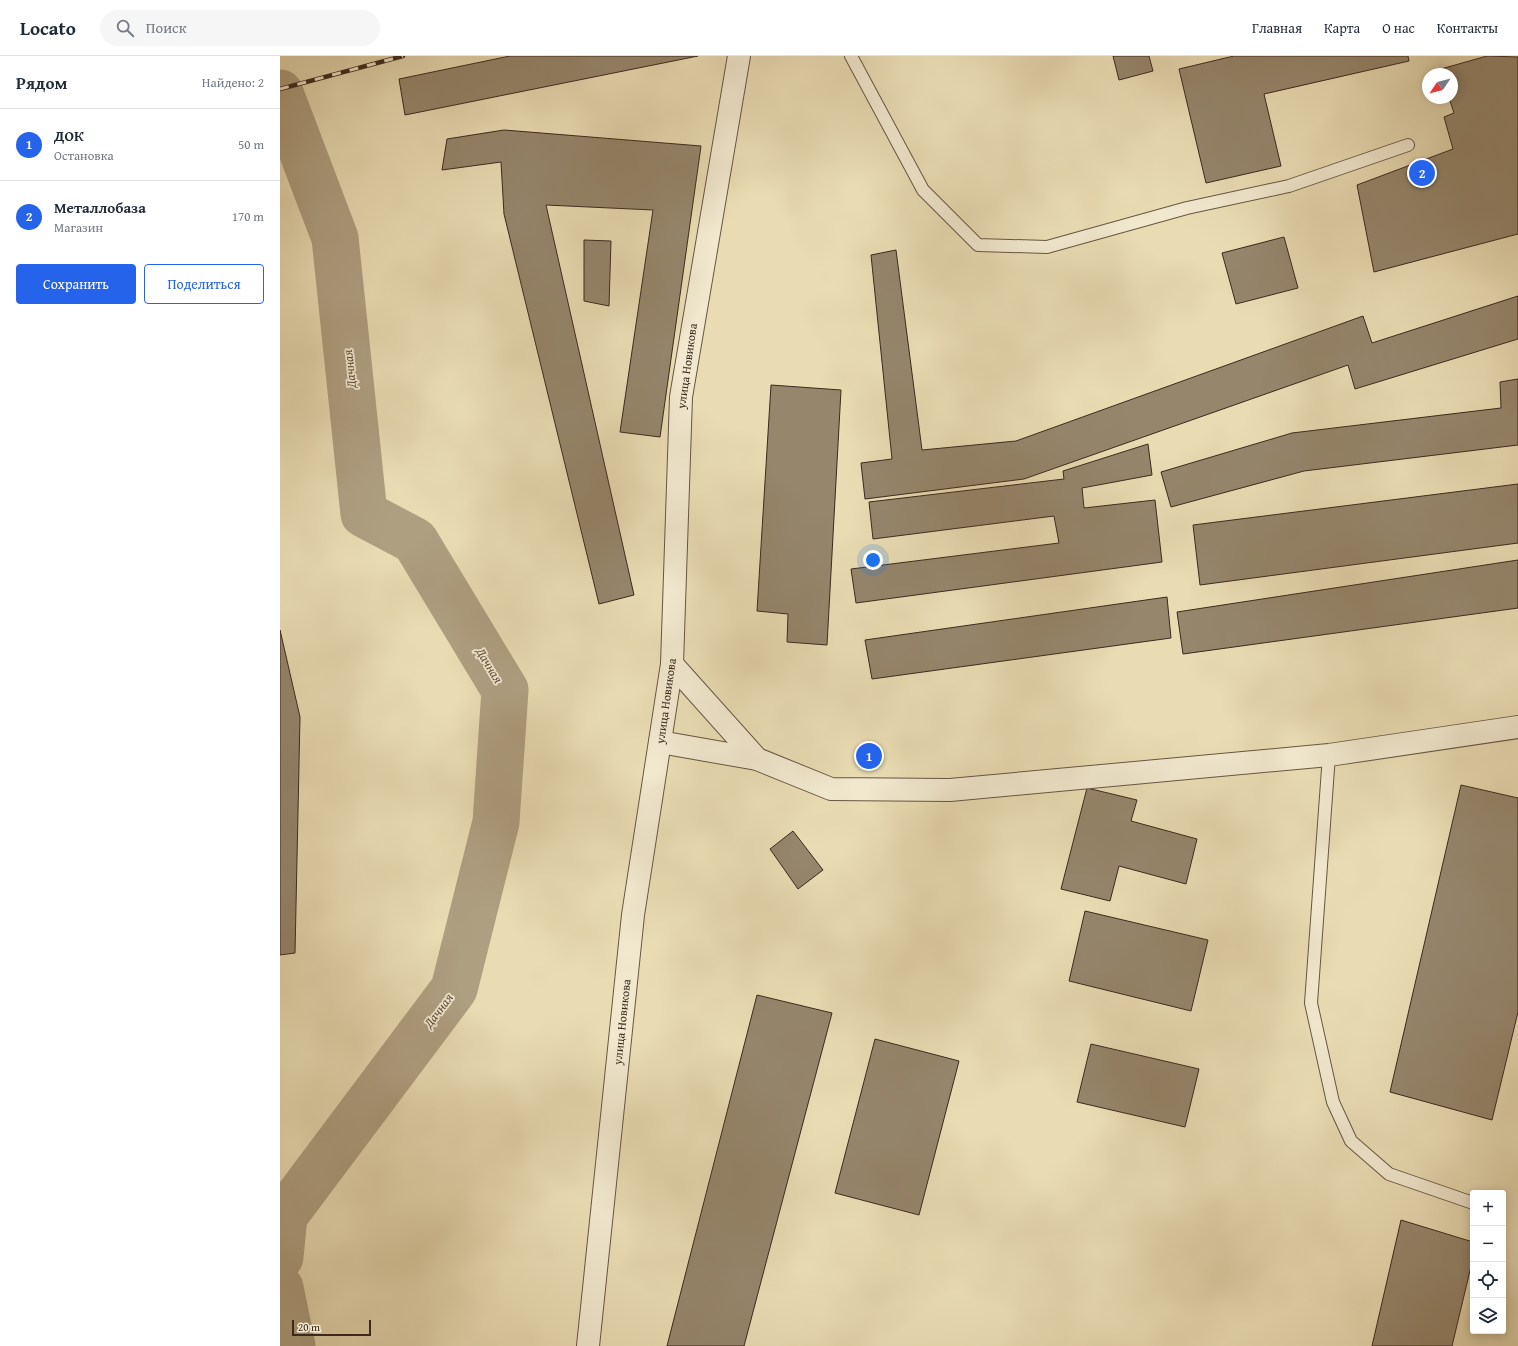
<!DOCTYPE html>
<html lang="ru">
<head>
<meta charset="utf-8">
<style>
  :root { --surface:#fff; --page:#f6f6f7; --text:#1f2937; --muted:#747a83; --line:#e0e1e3; --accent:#2563eb }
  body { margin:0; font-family:"Gentium Book Plus",serif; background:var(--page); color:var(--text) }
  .controls { position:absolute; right:12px; bottom:12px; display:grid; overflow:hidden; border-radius:4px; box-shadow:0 2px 10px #0003 }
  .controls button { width:36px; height:36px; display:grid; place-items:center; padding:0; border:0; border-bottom:1px solid var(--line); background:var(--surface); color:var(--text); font:20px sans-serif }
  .compass { position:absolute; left:1142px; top:12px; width:36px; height:36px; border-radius:50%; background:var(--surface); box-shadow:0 2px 10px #0003; rotate:235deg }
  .scale { position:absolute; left:12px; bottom:10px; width:79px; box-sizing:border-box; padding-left:4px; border:2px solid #3b291f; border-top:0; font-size:11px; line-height:14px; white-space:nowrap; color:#3b291f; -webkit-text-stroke:3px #f1e8ce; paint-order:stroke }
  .you { position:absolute; left:593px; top:504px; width:14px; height:14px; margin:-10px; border:3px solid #fff; border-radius:50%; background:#1a73e8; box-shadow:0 0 0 6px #1a73e833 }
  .badge { display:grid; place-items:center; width:26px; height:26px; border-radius:50%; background:var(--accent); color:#fff; font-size:13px; font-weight:700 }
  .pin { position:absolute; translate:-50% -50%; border:2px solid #fff; box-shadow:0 1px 4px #0006 }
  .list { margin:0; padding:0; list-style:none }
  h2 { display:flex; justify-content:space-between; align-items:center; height:52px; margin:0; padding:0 16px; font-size:17px }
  h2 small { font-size:13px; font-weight:400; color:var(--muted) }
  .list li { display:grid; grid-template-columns:26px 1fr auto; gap:12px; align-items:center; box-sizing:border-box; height:72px; padding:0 16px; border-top:1px solid var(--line) }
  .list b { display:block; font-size:15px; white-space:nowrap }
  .list p { margin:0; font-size:13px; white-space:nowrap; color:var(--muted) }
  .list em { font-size:13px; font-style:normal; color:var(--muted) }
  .actions { display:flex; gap:8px; padding:12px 16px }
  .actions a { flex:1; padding:9px 0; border:1px solid var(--accent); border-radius:4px; text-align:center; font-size:14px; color:var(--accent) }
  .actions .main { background:var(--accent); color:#fff }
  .icon { flex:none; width:22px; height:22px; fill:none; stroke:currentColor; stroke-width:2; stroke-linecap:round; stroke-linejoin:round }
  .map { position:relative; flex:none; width:1238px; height:1290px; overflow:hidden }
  header { display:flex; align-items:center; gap:24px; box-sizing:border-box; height:56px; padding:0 20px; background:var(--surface); border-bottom:1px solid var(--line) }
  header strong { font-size:19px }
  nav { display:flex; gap:22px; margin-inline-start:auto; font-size:14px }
  .search { width:280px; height:36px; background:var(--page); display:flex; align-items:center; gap:10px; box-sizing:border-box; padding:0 14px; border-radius:22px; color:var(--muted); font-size:15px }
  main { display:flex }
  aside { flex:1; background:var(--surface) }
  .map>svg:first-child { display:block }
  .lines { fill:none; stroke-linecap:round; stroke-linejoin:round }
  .river { stroke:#ae9f81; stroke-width:47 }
  .building { fill:#95866c; stroke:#3b291f }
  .service-casing { stroke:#665644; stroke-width:14 }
  .minor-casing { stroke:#665644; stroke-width:24 }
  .service { stroke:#f1e8ce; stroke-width:12 }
  .minor { stroke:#f1e8ce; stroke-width:22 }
  .rail-casing { stroke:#3b291f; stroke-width:4.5 }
  .rail { stroke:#f1e8ce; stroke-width:3; stroke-dasharray:9; stroke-linecap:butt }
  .labels { text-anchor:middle; stroke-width:3.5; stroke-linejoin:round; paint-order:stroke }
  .street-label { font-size:12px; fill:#3b291f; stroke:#f1e8ce }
  .water-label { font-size:13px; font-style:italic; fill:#5e4c3c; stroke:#f1e8ce }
</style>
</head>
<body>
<header>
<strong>Locato</strong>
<div class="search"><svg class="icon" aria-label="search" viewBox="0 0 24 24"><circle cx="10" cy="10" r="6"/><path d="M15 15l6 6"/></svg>Поиск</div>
<nav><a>Главная</a><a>Карта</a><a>О нас</a><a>Контакты</a></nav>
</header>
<main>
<aside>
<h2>Рядом<small>Найдено: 2</small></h2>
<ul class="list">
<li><span class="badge">1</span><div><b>ДОК</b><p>Остановка</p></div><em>50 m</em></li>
<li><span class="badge">2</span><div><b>Металлобаза</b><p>Магазин</p></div><em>170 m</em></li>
</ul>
<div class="actions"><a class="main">Сохранить</a><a>Поделиться</a></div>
</aside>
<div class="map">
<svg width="1238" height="1290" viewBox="0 0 1238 1290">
  <rect width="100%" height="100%" fill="#e9dcb3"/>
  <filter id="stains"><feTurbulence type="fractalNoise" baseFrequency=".005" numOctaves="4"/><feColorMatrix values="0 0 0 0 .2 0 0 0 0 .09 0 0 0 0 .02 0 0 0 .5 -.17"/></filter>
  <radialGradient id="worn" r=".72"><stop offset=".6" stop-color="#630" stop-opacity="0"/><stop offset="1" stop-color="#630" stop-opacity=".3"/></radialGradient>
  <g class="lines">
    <!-- river -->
    <g class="river">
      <path d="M0 37 55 182 84 458 135 485 225 634 216 766 174 933 4 1160 0 1201"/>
      <path d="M0 1232 12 1290"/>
    </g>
  </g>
  <!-- building -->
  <g class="building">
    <path d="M230 0H418L125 59 119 23Z"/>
    <path d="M833 0H869L873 15 839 24Z"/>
    <path d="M954 0H1128L1129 5 984 38 1001 110 926 127 899 13Z"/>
    <path d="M1207 0 1238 1V178L1094 216 1077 129 1173 93 1164 61 1174 57 1169 42H1172V18H1163L1161 13Z"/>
    <path d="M224 74 421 90 380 381 340 376 373 154 266 149 354 539 319 548 224 158 221 106 162 114 167 83Z"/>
    <path d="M1004 181 1018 232 956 248 942 197Z"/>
    <path d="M304 184 331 185 329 250 304 245Z"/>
    <path d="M616 194 642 394 736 385 1083 260 1092 287 1238 240V283L1075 333 1068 309 744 423 585 443 581 407 612 403 591 199Z"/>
    <path d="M1238 323V389L1024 415 891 451 881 416 1012 377 1221 352 1220 326Z"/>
    <path d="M491 329 561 334 547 589 507 586 508 558 477 555Z"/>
    <path d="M868 388 872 419 802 432 804 452 875 444 882 506 576 547 571 513 779 487 774 460 593 483 589 446 784 423 783 415Z"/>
    <path d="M1238 428V487L920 529 913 469Z"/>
    <path d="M1238 504V552L903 598 897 556Z"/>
    <path d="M887 541 891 582 592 623 585 584Z"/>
    <path d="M0 574 20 661 15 897 0 899Z"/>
    <path d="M1181 729 1238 742V956L1212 1064 1110 1036Z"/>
    <path d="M807 732 857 744 851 765 917 783 906 828 839 810 830 845 781 833Z"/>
    <path d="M513 775 543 814 518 833 490 793Z"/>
    <path d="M805 855 928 884 911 955 789 925Z"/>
    <path d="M477 939 552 957 464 1290H387Z"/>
    <path d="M595 983 679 1005 639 1159 555 1137Z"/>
    <path d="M811 988 919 1013 905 1071 797 1046Z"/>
    <path d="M1121 1164 1193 1186V1202L1172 1290H1092Z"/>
  </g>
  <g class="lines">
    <!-- service casing -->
    <g class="service-casing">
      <g id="service">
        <path d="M571 0 643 134 698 189 767 191 907 152 1009 130 1128 89"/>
        <path d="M1049 699 1031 947 1053 1046 1071 1085 1109 1118 1193 1147"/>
      </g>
    </g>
    <!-- minor casing -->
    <g class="minor-casing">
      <g id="minor">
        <path d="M392 608 477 703 551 733 670 734 1049 699 1238 671"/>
        <path d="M380 686 477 703"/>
        <path d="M308 1290 353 859 392 608 401 341 459 0"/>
      </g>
    </g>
    <!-- service -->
    <use href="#service" class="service"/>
    <!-- minor -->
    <use href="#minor" class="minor"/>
    <!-- rail casing -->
    <g class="rail-casing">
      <path id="rail" d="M0 33 123 0"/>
    </g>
    <!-- rail -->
    <use href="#rail" class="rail"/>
  </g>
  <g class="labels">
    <!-- street labels -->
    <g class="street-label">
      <text transform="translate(407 310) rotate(-82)" y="4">улица Новикова</text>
      <text transform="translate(386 645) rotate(-82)" y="4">улица Новикова</text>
      <text transform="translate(342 966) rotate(-84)" y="4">улица Новикова</text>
    </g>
    <!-- water labels -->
    <g class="water-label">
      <text transform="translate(69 313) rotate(-96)" y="5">Дачная</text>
      <text transform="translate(210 609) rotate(59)" y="5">Дачная</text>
      <text transform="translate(158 954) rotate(-53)" y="5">Дачная</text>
    </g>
  </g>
  <rect width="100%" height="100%" filter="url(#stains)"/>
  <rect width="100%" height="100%" fill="url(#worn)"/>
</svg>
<div class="controls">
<button>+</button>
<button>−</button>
<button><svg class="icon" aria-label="locate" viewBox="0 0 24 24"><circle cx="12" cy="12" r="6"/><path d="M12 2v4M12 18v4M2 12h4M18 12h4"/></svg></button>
<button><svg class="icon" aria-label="layers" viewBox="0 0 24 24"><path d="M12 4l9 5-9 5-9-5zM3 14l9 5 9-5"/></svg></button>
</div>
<svg class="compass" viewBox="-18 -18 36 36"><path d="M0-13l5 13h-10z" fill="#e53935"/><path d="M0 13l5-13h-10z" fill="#747a83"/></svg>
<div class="scale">20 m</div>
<div class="you"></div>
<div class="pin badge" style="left:589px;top:700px">1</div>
<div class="pin badge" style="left:1142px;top:117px">2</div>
</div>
</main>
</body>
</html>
